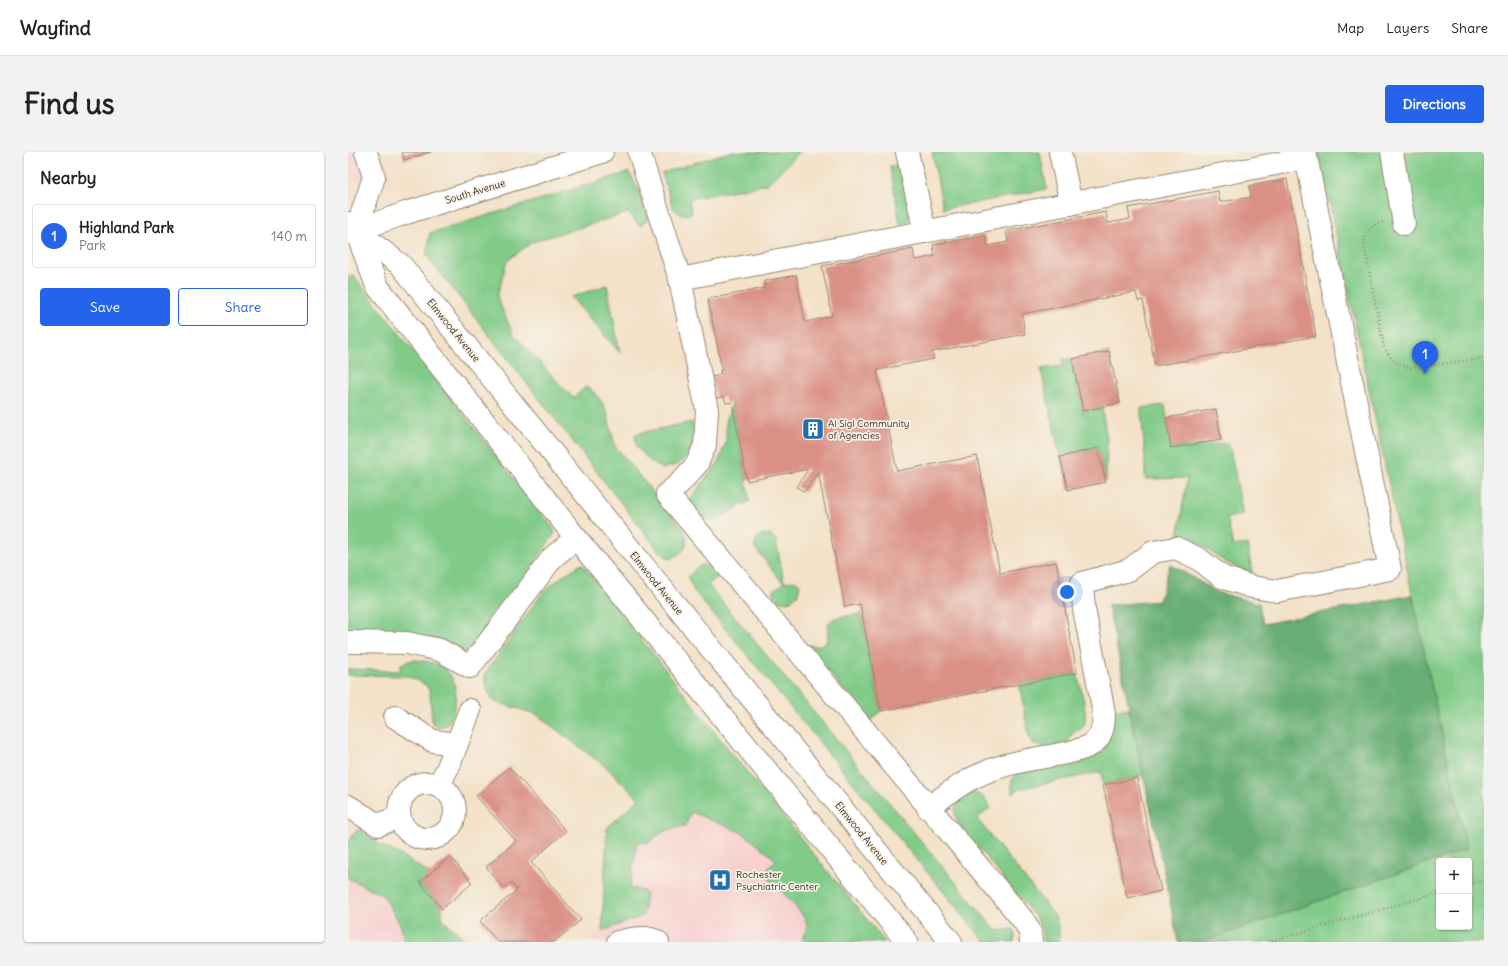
<!DOCTYPE html>
<html lang="en">
<head>
<meta charset="utf-8">
<style>
  :root { --surface:#fff; --page:#f2f2f2; --text:#222; --muted:#767676; --line:#e0e0e0; --accent:#2563eb }
  body { margin:0; font-family:Delius,sans-serif; background:var(--page); color:var(--text) }
  .controls { position:absolute; right:12px; bottom:12px; display:grid; overflow:hidden; border-radius:4px; box-shadow:0 1px 3px #0004 }
  .controls button { width:36px; height:36px; display:grid; place-items:center; padding:0; border:0; border-bottom:1px solid var(--line); background:var(--surface); color:var(--text); font:20px sans-serif }
  .you { position:absolute; left:719px; top:440px; width:14px; height:14px; margin:-10px; border:3px solid #fff; border-radius:50%; background:#1a73e8; box-shadow:0 0 0 6px #1a73e833 }
  .badge { display:grid; place-items:center; width:26px; height:26px; border-radius:50%; background:var(--accent); color:#fff; font-size:13px; font-weight:700 }
  .pin { position:absolute; translate:-50% -33px; filter:drop-shadow(0 1px 2px #0008) }
  .pin::after { content:''; position:absolute; top:21px; width:14px; height:12px; background:inherit; clip-path:polygon(0 0,100% 0,50% 100%) }
  .list { margin:0; padding:0; list-style:none }
  h2 { display:flex; justify-content:space-between; align-items:center; height:52px; margin:0; padding:0 16px; font-size:17px }
  h2 small { font-size:13px; font-weight:400; color:var(--muted) }
  .list li { display:grid; grid-template-columns:26px 1fr auto; gap:12px; align-items:center; box-sizing:border-box; height:64px; margin:0 8px 8px; padding:0 8px; border:1px solid var(--line); border-radius:4px }
  .list b { display:block; font-size:15px; white-space:nowrap }
  .list p { margin:0; font-size:13px; white-space:nowrap; color:var(--muted) }
  .list em { font-size:13px; font-style:normal; color:var(--muted) }
  .actions { display:flex; gap:8px; padding:12px 16px }
  .actions a { flex:1; padding:9px 0; border:1px solid var(--accent); border-radius:4px; text-align:center; font-size:14px; color:var(--accent) }
  .actions .main { background:var(--accent); color:#fff }
  .map { position:relative; flex:none; width:1136px; height:790px; overflow:hidden; border-radius:4px }
  header { display:flex; align-items:center; gap:24px; box-sizing:border-box; height:56px; padding:0 20px; background:var(--surface); border-bottom:1px solid var(--line) }
  header strong { font-size:19px }
  nav { display:flex; gap:22px; margin-inline-start:auto; font-size:14px }
  .intro { display:flex; align-items:center; justify-content:space-between; box-sizing:border-box; height:96px; padding:0 24px }
  h1 { margin:0; font-size:28px }
  .button { padding:10px 18px; border-radius:4px; background:var(--accent); color:#fff; font-size:14px; font-weight:700 }
  main { display:flex; gap:24px; padding:0 24px }
  aside { flex:1; background:var(--surface); border-radius:4px; box-shadow:0 1px 3px #0004 }
  .map>svg:first-child { display:block }
  .built { fill:#f7d0cf }
  .green { fill:#80cb88; stroke:#5e7a53; fill-rule:evenodd }
  .forest { fill:#68af74; stroke:#526c49 }
  .building { fill:#da9085 }
  .lines { fill:none; stroke-linecap:round; stroke-linejoin:round }
  .minor-casing { stroke:#978673; stroke-width:24 }
  .major-casing { stroke:#978673; stroke-width:24 }
  .path { stroke:#978673; stroke-width:2.5; stroke-dasharray:1 3; stroke-linecap:butt }
  .minor { stroke:#fff; stroke-width:22 }
  .major { stroke:#fff; stroke-width:22 }
  .labels { text-anchor:middle; stroke-width:3.5; stroke-linejoin:round; paint-order:stroke }
  .street-label { font-size:10px; fill:#3b2a1e; stroke:#f7f3e8 }
  .poi-label { font-size:10px; fill:#3b2a1e; stroke:#f7f3e8; text-anchor:start }
</style>
</head>
<body>
<header>
<strong>Wayfind</strong>
<nav><a>Map</a><a>Layers</a><a>Share</a></nav>
</header>
<div class="intro"><h1>Find us</h1><a class="button">Directions</a></div>
<main>
<aside>
<h2>Nearby<small></small></h2>
<ul class="list">
<li><span class="badge">1</span><div><b>Highland Park</b><p>Park</p></div><em>140 m</em></li>
</ul>
<div class="actions"><a class="main">Save</a><a>Share</a></div>
</aside>
<div class="map">
<svg width="1136" height="790" viewBox="0 0 1136 790">
  <rect width="100%" height="100%" fill="#f7f3e8"/>
  <filter id="ink" filterUnits="userSpaceOnUse"><feTurbulence type="fractalNoise" baseFrequency=".025" numOctaves="2"/><feDisplacementMap in="SourceGraphic" scale="8" xChannelSelector="R" yChannelSelector="G"/><feConvolveMatrix kernelMatrix="1 2 1 2 8 2 1 2 1" color-interpolation-filters="sRGB"/></filter>
  <filter id="wash" filterUnits="userSpaceOnUse"><feTurbulence type="fractalNoise" baseFrequency=".012" numOctaves="4" result="noise"/><feDisplacementMap in="SourceGraphic" scale="16" xChannelSelector="R" yChannelSelector="G"/><feGaussianBlur stdDeviation="0.9" result="paint"/><feColorMatrix in="noise" values="0 0 0 0 0 0 0 0 0 0 0 0 0 0 0 0 0 1.4 0 .05"/><feComposite in="paint" operator="in"/></filter>
  <g filter="url(#wash)">
    <rect width="100%" height="100%" fill="#f3e1c8"/>
    <!-- built -->
    <g class="built">
      <path d="M0 0H11L16 31 7 30 0 26Z"/>
      <path d="M369 583 537 790H239L254 779 259 676Z"/>
      <path d="M0 710 120 790H0Z"/>
    </g>
    <!-- green -->
    <g class="green">
      <path d="M381 0H452L419 32 341 47 344 61 333 63 325 56 314 21Z"/>
      <path d="M584 0H692L699 37 595 57Z"/>
      <path d="M971 0H1136V790H854L1119 697 1086 546ZM1091 709H1121V775H1091Z"/>
      <path d="M548 13 555 19 562 63 559 70 552 72 542 14Z"/>
      <path d="M281 20 291 39 301 67 292 74 280 61 184 90 159 109 149 145 165 182 225 246 238 235H241L254 250 259 261 267 294 336 378C342 394 337 400 322 407L311 399 78 103 82 81Z"/>
      <path d="M6 124 204 375 207 381 124 503 89 487 0 483V125Z"/>
      <path d="M259 133 272 201 223 145Z"/>
      <path d="M715 207H724L735 259 754 255 759 289 758 330 750 296 712 305 693 217 715 214Z"/>
      <path d="M384 250 402 349 365 369 348 363 341 348 370 311 378 290V270Z"/>
      <path d="M817 253 823 296 881 291 895 362 879 366 885 394 899 392 905 425 871 406 851 391 830 384 839 326 797 327V306L793 256Z"/>
      <path d="M344 270C348 287 345 301 330 312 326 314 319 315 315 317L302 309 289 295 287 282Z"/>
      <path d="M415 382 423 383 428 388 436 430 448 429 452 432 450 442 443 449C436 451 429 449 425 442V439L435 431 407 396C406 390 408 384 415 382Z"/>
      <path d="M234 412 369 583 537 790H457L454 786C457 781 460 775 458 769 452 757 426 732 416 721L428 708 395 681 343 660 337 674C322 676 311 680 301 691L289 690 282 736 296 739 298 742 295 764 254 779 259 676 291 647 258 615 188 562 145 549 139 538 136 523 195 440 217 422Z"/>
      <path d="M355 413 366 415 373 422 360 433 648 779 666 777 667 782 666 790H637L346 439 340 426 348 416Z"/>
      <path d="M513 462 533 559 523 568H520L462 497 460 493 471 494 479 489C481 484 479 478 480 473 483 463 504 464 513 462Z"/>
      <path d="M68 508C75 509 89 510 95 515 113 529 110 555 99 573L89 575 84 571 82 540 78 533 60 524 0 523V517L53 519V512L60 509Z"/>
      <path d="M729 521C731 529 741 564 736 573 731 582 722 577 721 591 708 593 687 602 681 585L671 532Z"/>
      <path d="M780 556 796 623 755 633 753 620 671 637 665 642C662 634 663 627 669 621L740 605 765 559Z"/>
      <path d="M628 641 636 646 643 655 629 667 707 764 711 779 712 790H695L694 778 689 767 610 671C609 667 606 661 607 658 607 647 619 642 628 641Z"/>
      <path d="M10 677 36 695 53 703 82 722 72 731 94 757V767L120 790H56L53 774 36 744 0 726V690Z"/>
    </g>
    <!-- forest -->
    <path class="forest" d="M822 412 871 441 911 451 915 472 1064 443 1119 697 854 790H830C808 677 782 565 760 453L811 449Z"/>
    <g id="blocks">
      <!-- building -->
      <g class="building">
        <path d="M54 0H83L56 8Z"/>
        <path d="M939 27 968 184 807 214 795 148 790 149 788 140 674 162 677 182 584 200 586 207 529 218 549 319 629 304 652 421 708 410 729 521 533 559 512 452 497 455 470 320 456 340 449 335 460 317 399 329 384 250 378 251 376 245 368 246 364 225 372 223V218H374L360 147 417 136 416 129 448 123 457 170 484 164 474 114 565 97 567 108 587 104 585 93 637 83 640 94 660 90 658 79 758 60 760 71 782 67 780 56 870 39 872 50 903 45 901 34Z"/>
        <path d="M761 199 772 251 735 259 724 207Z"/>
        <path d="M868 257 873 288 823 296 818 266Z"/>
        <path d="M750 296 758 330 720 338 712 305Z"/>
        <path d="M161 615 218 679 183 710 233 768 206 790H150L132 769 169 738 163 731 156 737 138 715 168 689 128 644Z"/>
        <path d="M789 626 813 739 779 746 755 633Z"/>
        <path d="M102 704 124 731 94 757 72 730Z"/>
      </g>
    </g>
  </g>
  <g filter="url(#ink)">
    <use href="#blocks" fill-opacity="0" stroke="#978673" stroke-width="1"/>
    <g class="lines">
      <!-- minor casing -->
      <g class="minor-casing">
        <g id="minor">
          <path d="M291 0 332 127 359 258 357 293 349 312 331 332 319 342 676 769 682 780 683 790"/>
          <path d="M559 0 577 80"/>
          <path d="M712 0 723 52"/>
          <path d="M1044 0 1056 72"/>
          <path d="M8 79 26 25 18 0"/>
          <path d="M332 127 958 6"/>
          <path d="M0 490 59 491 92 498 122 515 205 405 228 386"/>
          <path d="M47 565 85 589 109 592"/>
          <circle cx="79" cy="659" r="28"/>
          <path d="M91 633 100 615 122 558"/>
          <path d="M0 654 30 673 51 665"/>
          <path d="M580 656C613 631 634 617 675 609 691 605 730 601 743 593 754 586 756 574 756 561L736 457 734 431 781 418 805 400 828 396 851 407 874 425 904 435 929 439 1042 417 957 0"/>
          <path d="M270 790C282 787 299 783 310 790"/>
        </g>
      </g>
      <!-- major casing -->
      <g class="major-casing">
        <g id="major">
          <path d="M0 71 8 79 53 113 311 433 603 790"/>
          <path d="M8 79 29 134 228 386 559 790"/>
          <path d="M0 81 58 61 254 0"/>
        </g>
      </g>
      <!-- path -->
      <g class="path">
        <path d="M1035 70C1023 73 1016 80 1016 93L1036 195C1042 208 1051 214 1065 216L1136 206"/>
        <path d="M1121 732 1136 728"/>
        <path d="M920 790 1091 741"/>
      </g>
      <!-- minor -->
      <use href="#minor" class="minor"/>
      <!-- major -->
      <use href="#major" class="major"/>
    </g>
  </g>
  <!-- icons -->
  <defs>
    <g id="building-square" transform="scale(1.15)"><rect x="-9" y="-9" width="18" height="18" rx="4" fill="#1f6fb2" stroke="#f7f3e8"/><path d="M-4-6H4V6H1V3H-1V6H-4ZM-2.5-4.3h1.7v1.8h-1.7ZM.8-4.3h1.7v1.8H.8ZM-2.5-1h1.7V.8h-1.7ZM.8-1h1.7V.8H.8Z" fill="#fff"/></g>
    <g id="hospital-square" transform="scale(1.15)"><rect x="-9" y="-9" width="18" height="18" rx="4" fill="#1f6fb2" stroke="#f7f3e8"/><path d="M-5-5h3v3.5h4V-5h3V5h-3V1.5h-4V5h-3Z" fill="#fff"/></g>
  </defs>
  <g fill-rule="evenodd">
    <use href="#building-square" x="465" y="277"/>
    <use href="#hospital-square" x="372" y="728"/>
  </g>
  <g class="labels">
    <!-- street labels -->
    <g class="street-label">
      <text transform="translate(127 39) rotate(-17)" y="4">South Avenue</text>
      <text transform="translate(106 178) rotate(51)" y="4">Elmwood Avenue</text>
      <text transform="translate(309 431) rotate(51)" y="4">Elmwood Avenue</text>
      <text transform="translate(514 681) rotate(51)" y="4">Elmwood Avenue</text>
    </g>
    <!-- poi labels -->
    <g class="poi-label">
      <text x="480" y="275">Al Sigl Community<tspan x="480" dy="12">of Agencies</tspan></text>
      <text x="388" y="726">Rochester<tspan x="388" dy="12">Psychiatric Center</tspan></text>
    </g>
  </g>
</svg>
<div class="controls">
<button>+</button>
<button>−</button>
</div>
<div class="you"></div>
<div class="pin badge" style="left:1077px;top:222px">1</div>
</div>
</main>
</body>
</html>
